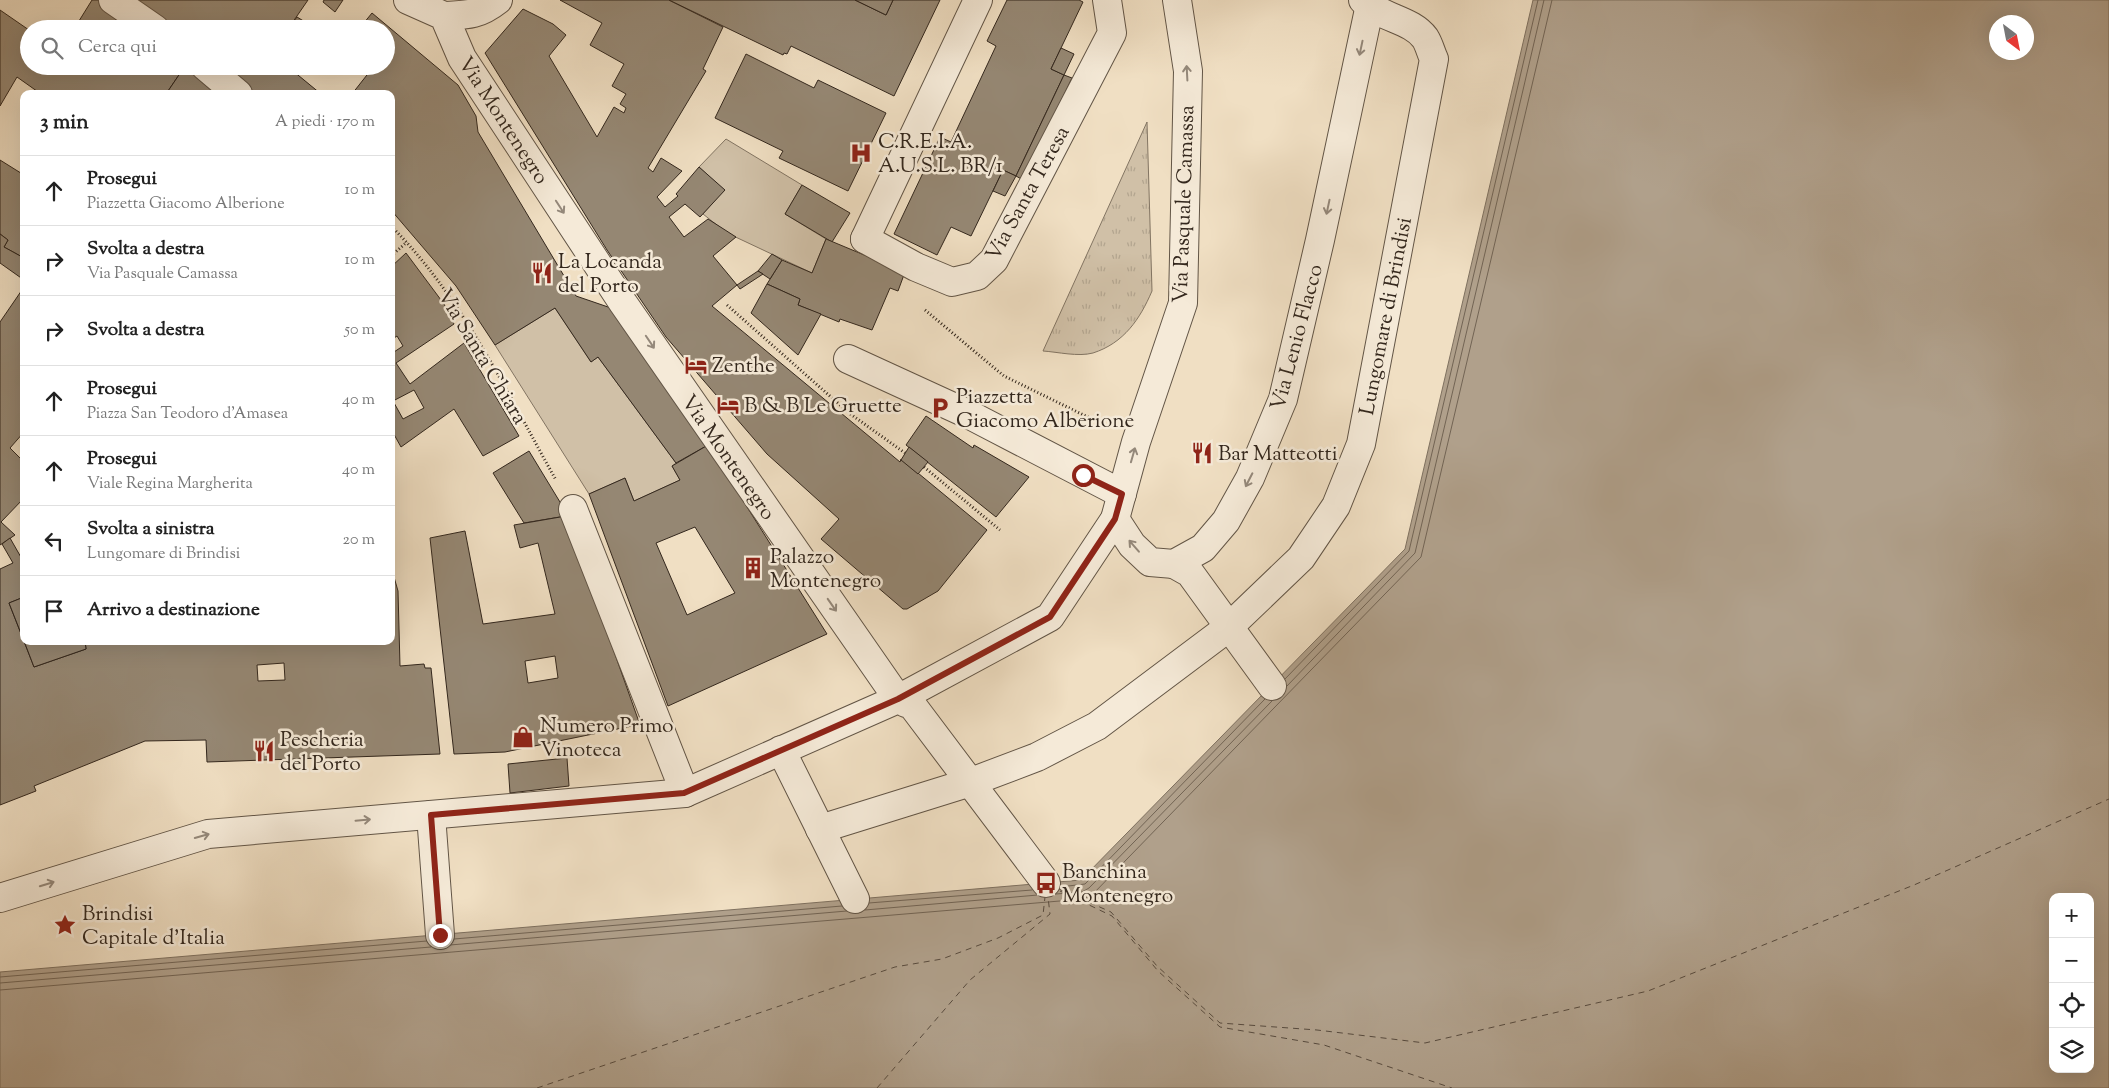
<!DOCTYPE html>
<html lang="it">
<head>
<meta charset="utf-8">
<style>
  :root { --surface:#fff; --page:#f2f2f2; --text:#222; --muted:#767676; --line:#e0e0e0 }
  body { margin:0; font-family:"Sorts Mill Goudy",serif; background:var(--page); color:var(--text) }
  .controls { position:absolute; right:15px; bottom:15px; display:grid; overflow:hidden; border-radius:10px; box-shadow:0 5px 20px #0002 }
  .controls button { width:45px; height:45px; display:grid; place-items:center; padding:0; border:0; border-bottom:1px solid var(--line); background:var(--surface); color:var(--text); font:25px sans-serif }
  .compass { position:absolute; left:1989px; top:15px; width:45px; height:45px; border-radius:50%; background:var(--surface); box-shadow:0 5px 20px #0002; rotate:148deg }
  .stop { position:absolute; width:15px; height:15px; margin:-11px; border:4px solid #8f2418; border-radius:50%; background:#fff }
  .stop.end { background:#8f2418; border-color:#fff; box-shadow:0 1px 5px #0008 }
  .list { margin:0; padding:0; list-style:none }
  h2 { display:flex; justify-content:space-between; align-items:center; height:65px; margin:0; padding:0 20px; font-size:21px }
  h2 small { font-size:16px; font-weight:400; color:var(--muted) }
  .list li { display:grid; grid-template-columns:32px 1fr auto; gap:15px; align-items:center; box-sizing:border-box; height:70px; padding:0 20px; border-top:1px solid var(--line) }
  .list b { display:block; font-size:19px; white-space:nowrap }
  .list p { margin:0; font-size:16px; white-space:nowrap; color:var(--muted) }
  .list em { font-size:16px; font-style:normal; color:var(--muted) }
  .icon { flex:none; width:28px; height:28px; fill:none; stroke:currentColor; stroke-width:2; stroke-linecap:round; stroke-linejoin:round }
  .map { position:relative; flex:none; width:2109px; height:1088px; overflow:hidden }
  .search { position:absolute; background:var(--surface); box-shadow:0 5px 20px #0002; left:20px; top:20px; width:375px; height:55px; display:flex; align-items:center; gap:12px; box-sizing:border-box; padding:0 18px; border-radius:28px; color:var(--muted); font-size:19px }
  .panel { position:absolute; background:var(--surface); box-shadow:0 5px 20px #0002; left:20px; top:90px; width:375px; height:555px; border-radius:10px }
  .map>svg:first-child { display:block }
  .grass { fill:url(#grass-tufts); stroke:#827462 }
  .green { fill:#d0c0a7; stroke:#827462 }
  .water { fill:#b0a08b; stroke:#7e705f; fill-rule:evenodd }
  .lines { fill:none; stroke-linecap:round; stroke-linejoin:round }
  .shore { stroke:#726454; stroke-width:1 }
  .ferry { stroke:#584b3e; stroke-width:1; stroke-dasharray:6 5; stroke-linecap:butt }
  .building { fill:#958773; stroke:#33271d; fill-rule:evenodd }
  .pedestrian-casing { stroke:#625546; stroke-width:30 }
  .minor-casing { stroke:#625546; stroke-width:30 }
  .path { stroke:#33271d; stroke-width:3; stroke-dasharray:1 2.5; stroke-linecap:butt }
  .pedestrian { stroke:#f5ead8; stroke-width:28 }
  .minor { stroke:#f5ead8; stroke-width:28 }
  .oneway { stroke:#94887a }
  .route { stroke:#8f2418; stroke-width:6 }
  .labels { text-anchor:middle; stroke-width:5; stroke-linejoin:round; paint-order:stroke }
  .street-label { font-size:21px; fill:#33271d; stroke:#f5ead8 }
  .poi-label { font-size:21px; fill:#33271d; stroke:#f5ead8; text-anchor:start }
</style>
</head>
<body>
<div class="map">
<svg width="2109" height="1088" viewBox="0 0 2109 1088">
  <defs>
    <pattern id="grass-tufts" width="24" height="20" patternUnits="userSpaceOnUse" patternTransform="scale(1.25)"><rect width="24" height="20" fill="#d0c0a7"/><path d="M3 7l-1-3M5 7V3M7 7l1-3M15 17l-1-3M17 17v-4M19 17l1-3" fill="none" stroke="#b3a58f"/></pattern>
  </defs>
  <rect width="100%" height="100%" fill="#f0dfc3"/>
  <filter id="stains"><feTurbulence type="fractalNoise" baseFrequency=".004" numOctaves="4"/><feColorMatrix values="0 0 0 0 .2 0 0 0 0 .09 0 0 0 0 .02 0 0 0 .5 -.17"/></filter>
  <radialGradient id="worn" r=".72"><stop offset=".6" stop-color="#630" stop-opacity="0"/><stop offset="1" stop-color="#630" stop-opacity=".3"/></radialGradient>
  <!-- grass -->
  <path class="grass" d="M1147 122 1152 291C1140 319 1124 343 1093 353 1078 357 1058 352 1043 351Z"/>
  <!-- green -->
  <g class="green">
    <path d="M726 139 802 185 785 214 826 239 812 273 727 233 703 214 724 190 699 167Z"/>
    <path d="M555 308 591 362 598 357 676 463 672 466 680 480 634 501 625 478 589 494 495 345Z"/>
  </g>
  <!-- water -->
  <path class="water" d="M1533 0H2109V1088H0V972L1081 880 1405 549ZM1996 22H2026V52H1996ZM2053 897H2090V1069H2053Z"/>
  <g class="lines">
    <!-- shore -->
    <g class="shore">
      <path d="M1285 679 1409 551 1538 0"/>
      <path d="M1287 686 1415 553 1544 0"/>
      <path d="M1060 887 1085 884 1265 699"/>
      <path d="M1056 894 1082 892 1089 888 1272 701"/>
      <path d="M869 903 1032 890"/>
      <path d="M865 910 1038 895"/>
      <path d="M454 939 842 906"/>
      <path d="M450 945 847 911"/>
      <path d="M0 977 427 941"/>
      <path d="M0 983 431 947"/>
      <path d="M0 990 1048 902 1083 899 1091 896 1421 557 1552 0"/>
    </g>
    <!-- ferry -->
    <g class="ferry">
      <path d="M1059 889 1111 912 1157 966 1220 1023 1317 1030 1425 1043 1648 991 1914 885 2109 799"/>
      <path d="M1060 891 1112 916 1158 971 1220 1027 1324 1045 1452 1088"/>
      <path d="M537 1088 895 967 942 959 998 938 1043 915 1045 897"/>
      <path d="M877 1088 970 980 1050 914 1048 897"/>
    </g>
  </g>
  <!-- building -->
  <g class="building">
    <path d="M92 0H102L120 13 109 29H74Z"/>
    <path d="M130 0H308L288 29H175Z"/>
    <path d="M324 0H343L335 12 323 2Z"/>
    <path d="M560 0H669L723 27 703 69 706 71 648 168 653 172 661 158 682 171 657 197 665 207 678 196 676 194 699 167 725 190 700 217 685 204 669 217 684 237 708 219 736 237 713 256 737 285 712 306 900 462 901 459 987 530 938 591 907 609H903L821 539 839 519 767 454 666 337 607 250 485 53 523 9 553 24 566 35 549 56 597 137 614 107 624 113 626 108 620 104 626 94 612 86 624 64 590 45 602 23Z"/>
    <path d="M669 0H855L886 15 893 0H940L894 96 791 46 787 54 784 53 783 55Z"/>
    <path d="M855 0H893L886 15Z"/>
    <path d="M1007 0H1079L1083 2 1051 69 1064 75 1016 176 1003 170 971 236 951 227 937 255 894 234 940 137 951 142 996 46 987 41Z"/>
    <path d="M0 10 29 30V66H76L80 69 82 66H185L166 94H41L17 77 0 106Z"/>
    <path d="M120 13 140 29H109Z"/>
    <path d="M372 13 458 85 476 116 478 132 576 296 611 308 708 445 676 463 598 357 591 362 555 308 495 345 456 286 391 210V94H352L374 66H386V29H359Z"/>
    <path d="M297 17 310 25 308 29H288Z"/>
    <path d="M1061 48 1074 54 1064 75 1051 69Z"/>
    <path d="M746 54 814 88 818 80 886 113 848 191 779 158 783 151 715 118Z"/>
    <path d="M185 66H188L223 94H166Z"/>
    <path d="M221 66H287L321 94H253Z"/>
    <path d="M1064 75 1072 78 1023 180 1016 176Z"/>
    <path d="M0 160 24 175V258L4 247 8 240 0 234Z"/>
    <path d="M1003 170 1016 176 1005 196 993 191Z"/>
    <path d="M802 185 850 213 832 242 785 214Z"/>
    <path d="M0 234 8 240 4 247 24 258V280L0 263Z"/>
    <path d="M826 239 905 272 898 291 890 288 872 330 840 319 839 322 798 305 800 299 767 284 782 260 812 273Z"/>
    <path d="M406 253 444 304 454 324 396 363 410 384 464 343 519 436 483 456 454 409 401 447 391 429V354L403 346 397 336 391 340V267ZM414 390 424 408 403 419 393 401Z"/>
    <path d="M772 254 782 260 770 279 758 271Z"/>
    <path d="M758 271 763 274 740 289 737 285Z"/>
    <path d="M767 284 800 299 798 305 821 314 798 355 751 313Z"/>
    <path d="M24 287V432L10 448 24 462V478L21 481 24 484V498L1 522 15 535 0 545V322Z"/>
    <path d="M926 416 973 448 974 445 1029 477 996 517 906 445Z"/>
    <path d="M708 445 827 634 668 706 589 494 625 478 634 501 680 480 672 466ZM695 527 735 593 687 615 656 543Z"/>
    <path d="M909 447 928 462 918 474 901 460Z"/>
    <path d="M529 451 563 507 566 516 524 523 493 473Z"/>
    <path d="M566 516 639 722 637 725 505 752 454 754 430 538 465 531 483 624 555 614 538 543 520 548 514 525ZM555 656 558 678 528 683 525 661Z"/>
    <path d="M10 538 22 559 24 558V597L9 603 34 667 86 649 85 641H391L392 570 398 591 400 666 424 664 425 668H431L440 754 207 762 206 740 145 741 34 786 36 791 0 805V569L13 563 2 544ZM284 663 285 680 258 681 257 665Z"/>
    <path d="M24 597V641L9 603Z"/>
    <path d="M24 641H85L86 649 34 667Z"/>
    <path d="M567 758 569 786 510 793 508 764Z"/>
  </g>
  <g class="lines">
    <!-- pedestrian casing -->
    <g class="pedestrian-casing">
      <g id="pedestrian">
        <path d="M113 0 155 29"/>
        <path d="M205 66 238 94"/>
        <path d="M865 239 916 267 952 282 977 276 994 260 1112 33 1107 0"/>
        <path d="M573 509 685 793"/>
        <path d="M1174 564 1190 573 1272 686"/>
        <path d="M906 703 912 705 1046 883"/>
        <path d="M781 750 855 899"/>
        <path d="M431 815 440 935"/>
        <path d="M820 829 971 782 1037 757 1097 726 1229 627 1301 558 1336 506 1361 444 1434 59C1431 53 1429 44 1425 38 1411 19 1382 19 1363 0"/>
        <path d="M0 898 208 834 685 793 898 699"/>
      </g>
    </g>
    <!-- minor casing -->
    <g class="minor-casing">
      <g id="minor">
        <path d="M408 0 444 16 462 58 623 303 898 699 1050 617 1115 519 1136 442 1183 303 1188 71 1177 0"/>
        <path d="M444 16C468 15 479 15 498 0"/>
        <path d="M865 239 978 0"/>
        <path d="M848 359 968 414 1122 494"/>
        <path d="M1115 519 1132 545 1150 562 1174 564 1203 548 1226 521 1250 478 1283 399 1320 240 1371 0"/>
      </g>
    </g>
    <!-- path -->
    <g class="path">
      <path d="M391 226C463 298 507 393 556 480"/>
      <path d="M391 256 407 242"/>
      <path d="M727 305 849 413 905 453"/>
      <path d="M925 310 1004 376 1106 426"/>
      <path d="M924 467 1000 530"/>
    </g>
    <!-- pedestrian -->
    <use href="#pedestrian" class="pedestrian"/>
    <!-- minor -->
    <use href="#minor" class="minor"/>
  </g>
  <!-- one-way arrows -->
  <defs><path id="oneway-shaft" d="M-6 0H5M1.5-3L5.5 0L1.5 3" fill="none" stroke-width="1.6" stroke-linecap="round" stroke-linejoin="round" transform="scale(1.25)"/></defs>
  <g class="oneway">
    <use href="#oneway-shaft" transform="translate(1361 48) rotate(102)"/>
    <use href="#oneway-shaft" transform="translate(1187 73) rotate(-93)"/>
    <use href="#oneway-shaft" transform="translate(560 207) rotate(57)"/>
    <use href="#oneway-shaft" transform="translate(1328 207) rotate(102)"/>
    <use href="#oneway-shaft" transform="translate(650 342) rotate(56)"/>
    <use href="#oneway-shaft" transform="translate(1133 455) rotate(-74)"/>
    <use href="#oneway-shaft" transform="translate(1249 480) rotate(117)"/>
    <use href="#oneway-shaft" transform="translate(1134 546) rotate(-131)"/>
    <use href="#oneway-shaft" transform="translate(832 605) rotate(55)"/>
    <use href="#oneway-shaft" transform="translate(363 820) rotate(-5)"/>
    <use href="#oneway-shaft" transform="translate(202 836) rotate(-16)"/>
    <use href="#oneway-shaft" transform="translate(47 884) rotate(-17)"/>
  </g>
  <g class="lines">
    <!-- route -->
    <path class="route" d="M440 935 431 815 684 793 898 699 1050 617 1115 519 1122 494 1083 475"/>
  </g>
  <!-- icons -->
  <defs>
    <g id="hospital-bare" transform="scale(1.725)"><path d="M-5-5h3v3.5h4V-5h3V5h-3V1.5h-4V5h-3Z" fill="#8f2418" stroke="#f5ead8" stroke-width="2.5" paint-order="stroke"/></g>
    <g id="restaurant-bare" transform="scale(1.725)"><path d="M-5-6h1v4h1v-4h1v4h1v-4h1v5L-1.5 .5V6h-2V.5L-5-1ZM5-6V6H3V1.5H1.5Q1.5-4 5-6Z" fill="#8f2418" stroke="#f5ead8" stroke-width="2.5" paint-order="stroke"/></g>
    <g id="hotel-bare" transform="scale(1.725)"><path d="M-6-4.5h1.5V1H6V5H4.5V3h-9V5H-6ZM-4 0a1.8 1.8 0 1 1 3.6 0ZM.5 0V-2.5h3Q6-2.5 6 0Z" fill="#8f2418" stroke="#f5ead8" stroke-width="2.5" paint-order="stroke"/></g>
    <g id="parking-bare" transform="scale(1.725)"><path d="M-3.5-5.5H1a3.5 3.5 0 0 1 0 7H-1V5.5H-3.5ZM-1-3.4V-.6H.8a1.4 1.4 0 0 0 0-2.8Z" fill="#8f2418" stroke="#f5ead8" stroke-width="2.5" paint-order="stroke"/></g>
    <g id="building-bare" transform="scale(1.725)"><path d="M-4-6H4V6H1V3H-1V6H-4ZM-2.5-4.3h1.7v1.8h-1.7ZM.8-4.3h1.7v1.8H.8ZM-2.5-1h1.7V.8h-1.7ZM.8-1h1.7V.8H.8Z" fill="#8f2418" stroke="#f5ead8" stroke-width="2.5" paint-order="stroke"/></g>
    <g id="shop-bare" transform="scale(1.725)"><path d="M-5-2.5h2.3a2.7 3.5 0 0 1 5.4 0H5L5.5 6h-11ZM-1.5-2.5h3a1.5 2.3 0 0 0-3 0Z" fill="#8f2418" stroke="#f5ead8" stroke-width="2.5" paint-order="stroke"/></g>
    <g id="bus-bare" transform="scale(1.725)"><path d="M-5-6H5V4H4V6H2V4H-2V6H-4V4H-5ZM-3.5-4V0h7V-4ZM-3.5 1.2v1.5H-2V1.2ZM2 1.2v1.5H3.5V1.2Z" fill="#8f2418" stroke="#f5ead8" stroke-width="2.5" paint-order="stroke"/></g>
    <g id="sight-bare" transform="scale(1.725)"><path d="M0-6L1.8-2.2L6-1.7L2.9 1.2L3.7 5.4L0 3.3L-3.7 5.4L-2.9 1.2L-6-1.7L-1.8-2.2Z" fill="#8f2418" stroke="#f5ead8" stroke-width="2.5" paint-order="stroke"/></g>
  </defs>
  <g fill-rule="evenodd">
    <use href="#hospital-bare" x="861" y="153"/>
    <use href="#restaurant-bare" x="542" y="273"/>
    <use href="#hotel-bare" x="696" y="365"/>
    <use href="#hotel-bare" x="728" y="405"/>
    <use href="#parking-bare" x="940" y="408"/>
    <use href="#restaurant-bare" x="1202" y="453"/>
    <use href="#building-bare" x="753" y="568"/>
    <use href="#shop-bare" x="523" y="737"/>
    <use href="#restaurant-bare" x="264" y="751"/>
    <use href="#bus-bare" x="1046" y="883"/>
    <use href="#sight-bare" x="65" y="925"/>
  </g>
  <g class="labels">
    <!-- street labels -->
    <g class="street-label">
      <text transform="translate(504 120) rotate(57)" y="7">Via Montenegro</text>
      <text transform="translate(1027 193) rotate(-61)" y="7">Via Santa Teresa</text>
      <text transform="translate(1183 204) rotate(-88)" y="7">Via Pasquale Camassa</text>
      <text transform="translate(1385 316) rotate(-79)" y="7">Lungomare di Brindisi</text>
      <text transform="translate(1296 337) rotate(-75)" y="7">Via Lenio Flacco</text>
      <text transform="translate(483 356) rotate(59)" y="7">Via Santa Chiara</text>
      <text transform="translate(729 457) rotate(55)" y="7">Via Montenegro</text>
    </g>
    <!-- poi labels -->
    <g class="poi-label">
      <text x="878" y="148">C.R.E.I.A.<tspan x="878" dy="24">A.U.S.L. BR/1</tspan></text>
      <text x="558" y="268">La Locanda<tspan x="558" dy="24">del Porto</tspan></text>
      <text x="712" y="372">Zenthe</text>
      <text x="956" y="403">Piazzetta<tspan x="956" dy="24">Giacomo Alberione</tspan></text>
      <text x="744" y="412">B &amp; B Le Gruette</text>
      <text x="1218" y="460">Bar Matteotti</text>
      <text x="770" y="563">Palazzo<tspan x="770" dy="24">Montenegro</tspan></text>
      <text x="540" y="732">Numero Primo<tspan x="540" dy="24">Vinoteca</tspan></text>
      <text x="280" y="746">Pescheria<tspan x="280" dy="24">del Porto</tspan></text>
      <text x="1062" y="878">Banchina<tspan x="1062" dy="24">Montenegro</tspan></text>
      <text x="82" y="920">Brindisi<tspan x="82" dy="24">Capitale d'Italia</tspan></text>
    </g>
  </g>
  <rect width="100%" height="100%" filter="url(#stains)"/>
  <rect width="100%" height="100%" fill="url(#worn)"/>
</svg>
<div class="controls">
<button>+</button>
<button>−</button>
<button><svg class="icon" aria-label="locate" viewBox="0 0 24 24"><circle cx="12" cy="12" r="6"/><path d="M12 2v4M12 18v4M2 12h4M18 12h4"/></svg></button>
<button><svg class="icon" aria-label="layers" viewBox="0 0 24 24"><path d="M12 4l9 5-9 5-9-5zM3 14l9 5 9-5"/></svg></button>
</div>
<svg class="compass" viewBox="-18 -18 36 36"><path d="M0-13l5 13h-10z" fill="#e53935"/><path d="M0 13l5-13h-10z" fill="#767676"/></svg>
<div class="stop" style="left:1083px;top:475px"></div>
<div class="stop end" style="left:440px;top:935px"></div>
<div class="search"><svg class="icon" aria-label="search" viewBox="0 0 24 24"><circle cx="10" cy="10" r="6"/><path d="M15 15l6 6"/></svg>Cerca qui</div>
<section class="panel">
<h2>3 min<small>A piedi · 170 m</small></h2>
<ul class="list">
<li><svg class="icon" aria-label="ahead" viewBox="0 0 24 24"><path d="M12 20V5M6 11l6-6 6 6"/></svg><div><b>Prosegui</b><p>Piazzetta Giacomo Alberione</p></div><em>10 m</em></li>
<li><svg class="icon" aria-label="right" viewBox="0 0 24 24"><path d="M7 20v-9h11M14 6l5 5-5 5"/></svg><div><b>Svolta a destra</b><p>Via Pasquale Camassa</p></div><em>10 m</em></li>
<li><svg class="icon" aria-label="right" viewBox="0 0 24 24"><path d="M7 20v-9h11M14 6l5 5-5 5"/></svg><div><b>Svolta a destra</b></div><em>50 m</em></li>
<li><svg class="icon" aria-label="ahead" viewBox="0 0 24 24"><path d="M12 20V5M6 11l6-6 6 6"/></svg><div><b>Prosegui</b><p>Piazza San Teodoro d'Amasea</p></div><em>40 m</em></li>
<li><svg class="icon" aria-label="ahead" viewBox="0 0 24 24"><path d="M12 20V5M6 11l6-6 6 6"/></svg><div><b>Prosegui</b><p>Viale Regina Margherita</p></div><em>40 m</em></li>
<li><svg class="icon" aria-label="left" viewBox="0 0 24 24"><path d="M17 20v-9H6M10 6l-5 5 5 5"/></svg><div><b>Svolta a sinistra</b><p>Lungomare di Brindisi</p></div><em>20 m</em></li>
<li><svg class="icon" aria-label="arrive" viewBox="0 0 24 24"><path d="M6 21V4h12l-3 4 3 4H6"/></svg><div><b>Arrivo a destinazione</b></div></li>
</ul>
</section>
</div>
</body>
</html>
